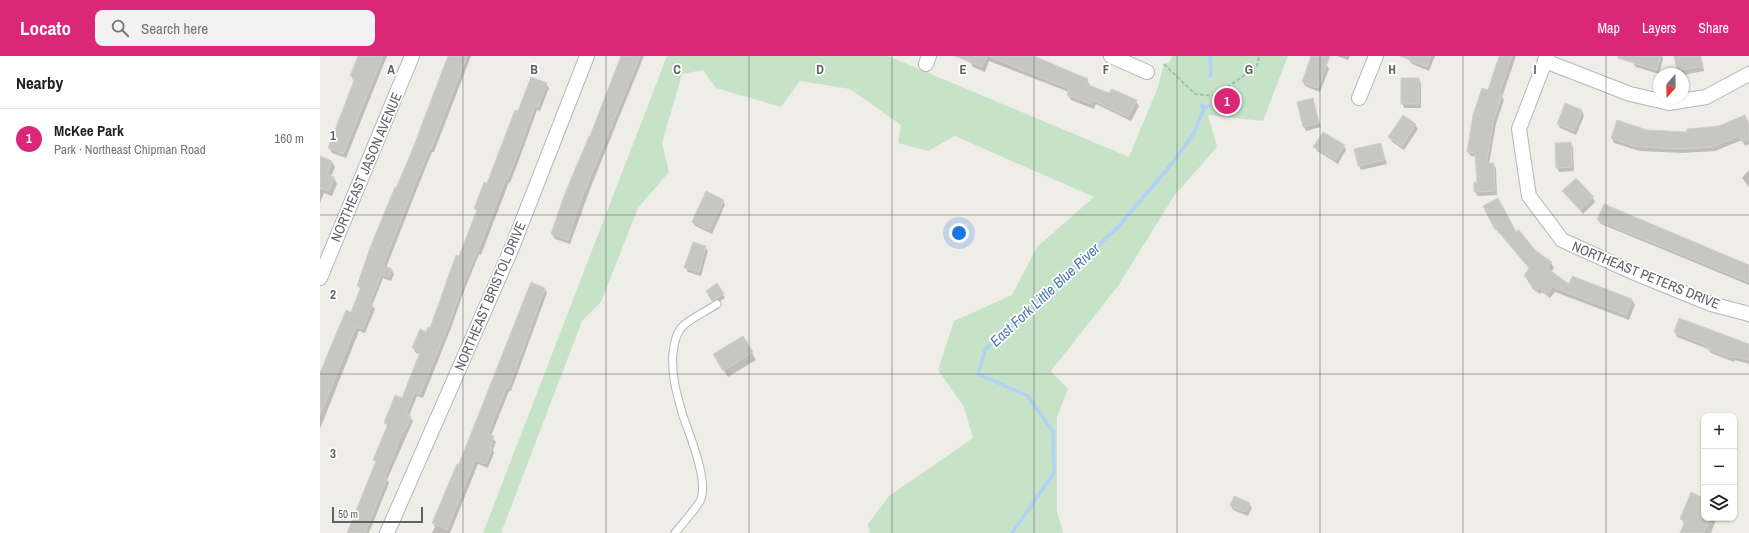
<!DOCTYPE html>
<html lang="en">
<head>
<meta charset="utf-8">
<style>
  :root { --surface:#fff; --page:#f2f2f2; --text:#202124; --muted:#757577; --line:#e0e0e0; --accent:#db2777 }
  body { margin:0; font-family:"Archivo Narrow",sans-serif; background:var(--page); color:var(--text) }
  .controls { position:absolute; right:12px; bottom:12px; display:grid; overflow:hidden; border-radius:8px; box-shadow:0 1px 3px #0004 }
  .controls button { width:36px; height:36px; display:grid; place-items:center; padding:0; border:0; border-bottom:1px solid var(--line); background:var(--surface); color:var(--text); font:20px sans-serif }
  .compass { position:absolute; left:1333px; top:12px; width:36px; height:36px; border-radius:50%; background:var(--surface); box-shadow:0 1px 3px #0004; rotate:200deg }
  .scale { position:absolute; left:12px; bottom:10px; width:91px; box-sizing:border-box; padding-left:4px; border:2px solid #5e6165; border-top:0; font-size:11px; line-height:14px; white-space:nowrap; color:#5e6165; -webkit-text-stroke:3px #fff; paint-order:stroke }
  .you { position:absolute; left:639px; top:177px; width:14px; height:14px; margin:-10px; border:3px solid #fff; border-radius:50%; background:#1a73e8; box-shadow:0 0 0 6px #1a73e833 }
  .badge { display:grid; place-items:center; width:26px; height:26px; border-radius:50%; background:var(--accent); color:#fff; font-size:13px; font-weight:700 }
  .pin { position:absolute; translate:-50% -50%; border:2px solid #fff; box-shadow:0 1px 4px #0006 }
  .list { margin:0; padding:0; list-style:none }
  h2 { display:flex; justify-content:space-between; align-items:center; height:52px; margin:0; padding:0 16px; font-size:17px }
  h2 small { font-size:13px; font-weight:400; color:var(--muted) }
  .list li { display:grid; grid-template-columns:26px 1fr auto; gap:12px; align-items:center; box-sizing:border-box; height:60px; padding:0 16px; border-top:1px solid var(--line) }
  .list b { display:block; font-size:15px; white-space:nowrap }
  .list p { margin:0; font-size:13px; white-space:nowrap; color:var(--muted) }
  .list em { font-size:13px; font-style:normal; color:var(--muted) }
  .icon { flex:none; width:22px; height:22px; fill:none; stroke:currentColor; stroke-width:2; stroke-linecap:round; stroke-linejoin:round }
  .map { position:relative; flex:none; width:1429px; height:477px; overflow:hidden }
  header { display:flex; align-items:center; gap:24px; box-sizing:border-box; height:56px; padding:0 20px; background:var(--accent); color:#fff }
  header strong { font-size:19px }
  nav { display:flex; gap:22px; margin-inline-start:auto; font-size:14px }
  .search { width:280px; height:36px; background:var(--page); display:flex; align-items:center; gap:10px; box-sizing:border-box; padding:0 14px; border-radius:8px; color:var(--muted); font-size:15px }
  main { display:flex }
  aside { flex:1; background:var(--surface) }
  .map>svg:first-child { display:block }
  .green { fill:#c6e3c8 }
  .shadow { fill:#0003 }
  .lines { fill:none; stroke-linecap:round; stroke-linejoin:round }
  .stream { stroke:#afd2f6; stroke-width:3.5 }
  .building { fill:#c7c7c1; stroke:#d3d0c6 }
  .lane-casing { stroke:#b4b6ba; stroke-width:9 }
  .street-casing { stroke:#b4b6ba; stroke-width:16 }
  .path { stroke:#9fc2ab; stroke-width:2; stroke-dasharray:4 2; stroke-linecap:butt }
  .lane { stroke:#fff; stroke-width:7 }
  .street { stroke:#fff; stroke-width:14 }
  .grid { fill:none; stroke:#5e6165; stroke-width:1; stroke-opacity:0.55 }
  .labels { text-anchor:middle; stroke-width:3.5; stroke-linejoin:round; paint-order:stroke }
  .street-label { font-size:14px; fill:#5e6165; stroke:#fff }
  .water-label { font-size:15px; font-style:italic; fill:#5178af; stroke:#fff }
  .grid-label { font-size:13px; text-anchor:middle; font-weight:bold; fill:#5e6165; stroke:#fff; stroke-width:3.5; stroke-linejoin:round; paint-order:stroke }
</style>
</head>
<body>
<header>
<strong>Locato</strong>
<div class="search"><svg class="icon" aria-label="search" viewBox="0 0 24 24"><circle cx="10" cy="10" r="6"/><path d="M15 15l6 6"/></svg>Search here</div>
<nav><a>Map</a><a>Layers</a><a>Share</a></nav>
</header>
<main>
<aside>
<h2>Nearby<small></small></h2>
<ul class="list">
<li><span class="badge">1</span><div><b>McKee Park</b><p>Park · Northeast Chipman Road</p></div><em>160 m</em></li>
</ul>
</aside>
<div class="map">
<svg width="1429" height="477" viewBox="0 0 1429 477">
  <rect width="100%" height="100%" fill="#efede7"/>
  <!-- green -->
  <path class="green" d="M347 0H568L809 101 838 31 844 8 849 7 852 0H968L943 65 888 59 897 91 854 140 798 230 731 315 748 333 737 361V455L743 477H550L548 468 569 440 653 382 644 351 618 314 634 265 692 239 717 191 774 141 635 80 608 95 578 87 581 69 530 33 480 25 461 51 396 32 383 14 362 18 342 87 349 116 318 152 281 246 262 265 181 477H163Z"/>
  <!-- shadow -->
  <g class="shadow">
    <path d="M39 0H67L26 102 12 97 9 92 34 25 31 20Z"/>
    <path d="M130 0H151L114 96H112L97 133 66 212 72 214 74 218 71 225 63 222 52 250 55 253 45 277 39 275 0 373V319L32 257 41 234 38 230Z"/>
    <path d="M303 0H324L272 128 250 188 235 183 232 178Z"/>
    <path d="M644 0H713L767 24 770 29 769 31 790 39 816 45 819 50 811 65 776 48 774 53 751 44 748 39 749 36 669 5 665 16 653 11 650 6 652 3Z"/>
    <path d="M1017 0H1030L1028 4Z"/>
    <path d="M1091 0H1115L1109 15 1092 8 1089 4Z"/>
    <path d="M1180 0H1196L1182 41 1184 44 1176 68 1169 108H1173L1176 112 1177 139 1158 140 1155 136 1158 127 1156 101 1151 100 1148 96Z"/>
    <path d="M1315 0H1342L1343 3 1339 18 1316 11 1313 7Z"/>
    <path d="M1355 0H1381L1384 15 1363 19 1360 18Z"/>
    <path d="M1006 8 1009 13 1000 36 985 30 983 26Z"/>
    <path d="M1099 23 1101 27V52H1084L1082 47Z"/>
    <path d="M226 28 229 32 220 55 217 54 199 104 190 127 189 126 161 199 159 198 144 235 131 272 103 342 97 340 89 360 93 365 67 424 69 427 49 477H30L56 407 54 404 68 371 65 367 82 343 100 298 96 297 93 292 110 273 157 157 155 153 168 128 198 57Z"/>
    <path d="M992 43 1001 71 986 75 984 71Z"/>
    <path d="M1246 49 1262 55 1264 60 1256 79 1240 72 1238 68Z"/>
    <path d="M1095 69 1098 73 1084 94 1072 86 1070 81Z"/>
    <path d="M1429 69V88L1425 90 1422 84 1395 95 1363 97 1320 95 1294 87 1292 82 1327 75 1368 77Z"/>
    <path d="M1250 87 1253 91 1254 115 1239 116 1237 111Z"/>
    <path d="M1061 89 1067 108 1041 114 1039 110Z"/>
    <path d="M1024 90 1026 94 1018 108 997 95 995 91Z"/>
    <path d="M0 101 12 106 15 111 11 121 14 122 17 128 12 140 4 137 0 147Z"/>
    <path d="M1429 114V131L1422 122Z"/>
    <path d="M1244 135 1273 142 1275 146 1263 158Z"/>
    <path d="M403 144 405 149 392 178 375 170 373 166Z"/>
    <path d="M1285 149 1429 210V229L1281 168 1278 164Z"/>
    <path d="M1164 151 1216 196 1231 207 1234 212 1231 216 1249 229 1252 221 1312 244 1315 249 1309 264 1235 236 1230 242 1222 236 1220 238 1213 233 1205 220 1210 213 1180 177 1179 178Z"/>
    <path d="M385 191 388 195 381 220 368 216 365 211Z"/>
    <path d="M397 229 405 242 395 249 387 235Z"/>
    <path d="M225 233 227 237 191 335H189L171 380 176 386 173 394 174 397 168 412 158 408 130 477H112L115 471 113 467 137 409 139 410Z"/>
    <path d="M1355 276 1429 289V308L1415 304 1414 306 1391 297 1388 293 1357 281Z"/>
    <path d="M423 281 436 304 408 321 394 299Z"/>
    <path d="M1384 443V462H1395L1396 464 1391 477H1363L1365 469 1361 463Z"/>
    <path d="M929 448 932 452 928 460 913 454 911 450Z"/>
  </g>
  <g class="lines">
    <!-- stream -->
    <g class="stream">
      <path d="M890 20 891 17 890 0"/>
      <path d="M881 49 884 52 889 50"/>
      <path d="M692 477 734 417 733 376 708 340 658 318 665 294 798 171 854 105 874 77 885 50"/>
    </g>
  </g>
  <!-- building -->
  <g class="building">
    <path d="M38 0H63L23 98 8 92 35 22 30 20Z"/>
    <path d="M128 0H147L111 93 110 92 95 128 63 209 72 213 69 221 61 218 50 247 53 248 43 273 36 271 0 359V317L26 254 31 256 41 231 37 230 50 192 75 131 76 132 91 97Z"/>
    <path d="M301 0H320L260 146 248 184 231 178 244 140 269 80H270Z"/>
    <path d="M635 0H667L662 11Z"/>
    <path d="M668 0H714L768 23 766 28 789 37 792 33 817 44 808 61 773 44 771 48 747 39 749 33Z"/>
    <path d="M991 0H1010L998 32 982 26Z"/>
    <path d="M1080 0H1111L1107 11Z"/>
    <path d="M1179 0H1192L1179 38H1182L1174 63 1166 107H1174L1175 135 1154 136V126H1157L1155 97 1147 96 1153 59 1162 32 1168 34Z"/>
    <path d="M1298 0H1341L1336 14 1298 2Z"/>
    <path d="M1354 0H1380L1383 10 1357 15Z"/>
    <path d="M211 21 227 27 218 51 215 50 197 99 188 123 186 122 158 195H157L142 231 129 268 100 338 95 336 86 358 91 360 85 375H83L65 421 67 422 45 477H27L56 405 53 404 68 368 64 367 75 339 82 342 100 296 92 292 100 273 106 276 108 271 110 272 136 199 139 200 157 154 154 153 164 126 167 127 195 54 198 55Z"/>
    <rect x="1081" y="22" width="18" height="26"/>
    <path d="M993 42 999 67 983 71 977 46Z"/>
    <path d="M1245 47 1262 54 1254 75 1237 68Z"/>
    <path d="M1083 59 1096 68 1082 90 1068 81Z"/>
    <path d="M1425 59 1429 68V83L1422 86 1419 80 1393 91 1360 93 1317 91 1291 82 1297 64 1327 74 1367 76V73L1399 70Z"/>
    <path d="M1003 76 1025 89 1015 104 993 91Z"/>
    <path d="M1251 86 1252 111 1236 112 1235 87Z"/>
    <path d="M1061 87 1065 104 1038 110 1034 93Z"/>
    <path d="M0 100 12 105 7 118 14 121 9 135 1 132 0 134Z"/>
    <path d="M1256 122 1274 141 1260 154 1242 135Z"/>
    <path d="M386 135 404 144 389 174 372 166Z"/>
    <path d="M1178 142 1196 176 1199 174 1216 195 1232 206 1227 212 1249 228 1252 220 1312 243 1306 259 1232 231 1227 238 1219 232 1217 234 1209 227 1211 225 1204 220 1209 212 1176 173 1175 174 1163 150Z"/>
    <path d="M1284 148 1429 209V226L1277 164Z"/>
    <path d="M373 186 386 190 379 216 364 212Z"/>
    <path d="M211 226 225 232 189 331 187 330 168 378 174 380 170 391 172 392 166 408 155 404 127 474 112 467 137 408H139Z"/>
    <path d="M397 227 404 238 392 245 386 235Z"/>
    <path d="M1359 262 1429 288V304L1412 300V302L1387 293 1388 290 1354 276Z"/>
    <path d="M423 280 433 296 403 315 393 298Z"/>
    <path d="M1371 436 1384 442V462H1390L1384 477H1360L1365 465 1360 463Z"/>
    <path d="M914 440 930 447 926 456 910 450Z"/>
  </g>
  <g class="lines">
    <!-- lane casing -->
    <g class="lane-casing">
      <path id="lane" d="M355 477C361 469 378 451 381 443 388 423 370 380 363 360 357 339 351 319 353 297 354 287 356 276 364 269 373 261 387 255 397 248"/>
    </g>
    <!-- street casing -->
    <g class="street-casing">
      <g id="street">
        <path d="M791 0 827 16"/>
        <path d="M1227 0 1199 73 1209 140 1242 184 1310 215 1391 248 1429 258"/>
        <path d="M1225 5 1310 38 1349 47 1386 41 1429 18"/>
        <path d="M606 8 609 0"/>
        <path d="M1039 42 1056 0"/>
        <path d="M0 222 92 0"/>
        <path d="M67 477 191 194 267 0"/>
      </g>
    </g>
    <!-- path -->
    <path class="path" d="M844 8 875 38 895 40 937 10 939 0"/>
    <!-- lane -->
    <use href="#lane" class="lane"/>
    <!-- street -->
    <use href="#street" class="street"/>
  </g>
  <!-- grid -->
  <path class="grid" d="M143 0V477M286 0V477M429 0V477M572 0V477M714 0V477M857 0V477M1000 0V477M1143 0V477M1286 0V477M0 159H1429M0 318H1429"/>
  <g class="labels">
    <!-- street labels -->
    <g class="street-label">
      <text transform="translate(46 111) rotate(-67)" y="5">NORTHEAST JASON AVENUE</text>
      <text transform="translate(1326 219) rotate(22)" y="5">NORTHEAST PETERS DRIVE</text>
      <text transform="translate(170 240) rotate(-67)" y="5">NORTHEAST BRISTOL DRIVE</text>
    </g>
    <!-- water labels -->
    <g class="water-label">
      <text transform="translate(725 239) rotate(-43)" y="5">East Fork Little Blue River</text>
    </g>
  </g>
  <g class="grid-label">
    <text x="71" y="18">A</text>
    <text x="214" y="18">B</text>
    <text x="357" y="18">C</text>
    <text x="500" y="18">D</text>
    <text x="643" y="18">E</text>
    <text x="786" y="18">F</text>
    <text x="929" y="18">G</text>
    <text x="1072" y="18">H</text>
    <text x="1215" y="18">I</text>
    <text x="13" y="84">1</text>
    <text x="13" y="243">2</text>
    <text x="13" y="402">3</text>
  </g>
</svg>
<div class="controls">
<button>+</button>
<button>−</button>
<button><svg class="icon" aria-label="layers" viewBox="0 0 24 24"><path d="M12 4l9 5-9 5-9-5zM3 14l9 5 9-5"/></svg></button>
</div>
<svg class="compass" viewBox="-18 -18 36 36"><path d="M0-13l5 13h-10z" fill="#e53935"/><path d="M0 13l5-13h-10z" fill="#757577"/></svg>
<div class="scale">50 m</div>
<div class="you"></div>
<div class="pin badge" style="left:907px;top:45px">1</div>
</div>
</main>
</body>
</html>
